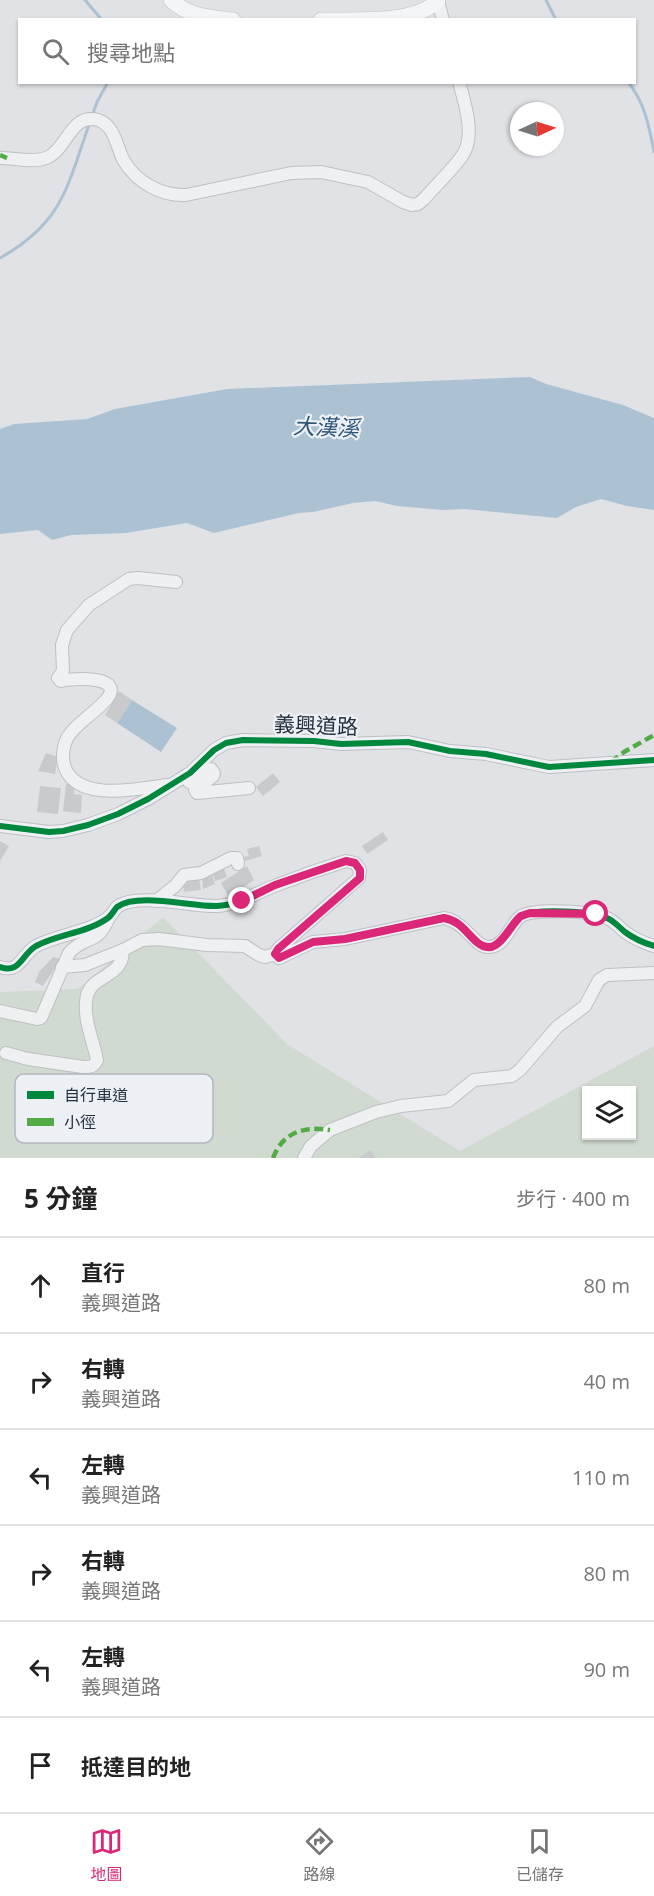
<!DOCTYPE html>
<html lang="zh-TW">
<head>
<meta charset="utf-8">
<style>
  :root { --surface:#fff; --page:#f6f6f6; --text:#222; --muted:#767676; --line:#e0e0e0; --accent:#db2777 }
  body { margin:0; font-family:"Open Sans","Noto Sans TC",sans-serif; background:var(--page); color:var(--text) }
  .controls { position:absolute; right:18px; bottom:18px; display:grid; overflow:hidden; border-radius:0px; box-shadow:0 2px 4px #0004 }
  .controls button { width:54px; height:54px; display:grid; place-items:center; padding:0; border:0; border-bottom:2px solid var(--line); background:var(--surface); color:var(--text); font:30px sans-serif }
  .compass { position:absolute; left:510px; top:102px; width:54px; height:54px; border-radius:50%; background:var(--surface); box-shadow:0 2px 4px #0004; rotate:86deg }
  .stop { position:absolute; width:18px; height:18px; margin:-14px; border:4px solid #db2777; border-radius:50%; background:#fff }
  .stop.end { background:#db2777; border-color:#fff; box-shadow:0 2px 6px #0008 }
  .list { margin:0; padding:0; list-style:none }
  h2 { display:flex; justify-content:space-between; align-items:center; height:78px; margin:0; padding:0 24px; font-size:26px }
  h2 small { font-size:20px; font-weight:400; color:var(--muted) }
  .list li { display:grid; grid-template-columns:39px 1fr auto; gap:18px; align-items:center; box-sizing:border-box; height:96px; padding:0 24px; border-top:2px solid var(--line) }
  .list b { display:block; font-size:22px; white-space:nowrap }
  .list p { margin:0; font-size:20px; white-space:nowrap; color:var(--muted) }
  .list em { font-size:20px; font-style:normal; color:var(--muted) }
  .icon { flex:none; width:33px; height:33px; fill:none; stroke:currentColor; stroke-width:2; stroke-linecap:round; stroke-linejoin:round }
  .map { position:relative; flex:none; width:654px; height:1158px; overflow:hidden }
  .search { position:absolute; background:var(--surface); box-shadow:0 2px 4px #0004; left:18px; right:18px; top:18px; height:66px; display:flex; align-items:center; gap:15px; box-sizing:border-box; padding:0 21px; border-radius:0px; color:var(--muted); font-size:22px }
  .sheet { height:654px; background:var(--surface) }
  nav { display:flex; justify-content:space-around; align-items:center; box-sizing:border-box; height:84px; border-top:2px solid var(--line); background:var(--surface); font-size:16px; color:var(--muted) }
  nav a { display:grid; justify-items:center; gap:3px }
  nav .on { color:var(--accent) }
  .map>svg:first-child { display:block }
  .green { fill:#d1dad0; fill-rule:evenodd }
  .water { fill:#acc2d3 }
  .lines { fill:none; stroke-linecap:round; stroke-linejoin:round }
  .stream { stroke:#acc2d3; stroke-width:3 }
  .building { fill:#c8cacd }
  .minor-casing { stroke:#bec0c3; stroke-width:14 }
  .major-casing { stroke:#bcbfc3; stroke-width:16 }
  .minor { stroke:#eff0f2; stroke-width:12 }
  .major { stroke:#f4f5f6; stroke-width:15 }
  .quiet { stroke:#53ab46; stroke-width:4.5; stroke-dasharray:9 4.5; stroke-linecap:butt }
  .cycleway-casing { stroke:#edf1f6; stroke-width:10 }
  .cycleway { stroke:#00873e; stroke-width:6 }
  .route { stroke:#db2777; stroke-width:8 }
  .labels { text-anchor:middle; stroke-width:4.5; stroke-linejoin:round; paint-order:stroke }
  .street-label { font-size:21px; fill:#263140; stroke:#edf1f6 }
  .water-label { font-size:22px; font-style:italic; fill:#2d5477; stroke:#edf1f6 }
  .key { fill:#edf1f6; stroke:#b1b7bf; stroke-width:1.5 }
  .key-label { font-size:16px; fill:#263140 }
</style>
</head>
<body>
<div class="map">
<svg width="654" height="1158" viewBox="0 0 654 1158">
  <rect width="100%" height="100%" fill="#e0e2e5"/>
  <!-- green -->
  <path class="green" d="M163 917 287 1044 460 1151 654 1046V1158H0V992L78 989ZM586 1090H632V1136H586Z"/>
  <!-- water -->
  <g class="water">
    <path d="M530 377 546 384 623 405 654 418V510L627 506 601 499 576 507 557 518 465 509 443 510 397 506 375 501 353 503 313 512 299 513 214 533 187 523 126 533 71 535 52 540 38 530 0 534V429L14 424 87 419 115 409 227 389Z"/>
    <path d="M132 700 177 728 161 752 117 723Z"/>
  </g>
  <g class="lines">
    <!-- stream -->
    <g class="stream">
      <path d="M85 0 102 20"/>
      <path d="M546 0 556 20"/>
      <path d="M628 82C645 103 649 126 654 152"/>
      <path d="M92 116 97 102 108 82"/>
      <path d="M0 258C64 222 67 186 90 122"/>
    </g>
  </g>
  <!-- building -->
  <g class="building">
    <path d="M119 691 132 700 117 723 105 715Z"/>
    <path d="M46 753 58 757 55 774 38 771Z"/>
    <path d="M273 773 280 782 263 796 256 787Z"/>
    <path d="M66 784H75L74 794 82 795 81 813 63 811Z"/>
    <path d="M40 786 61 788 58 814 37 812Z"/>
    <path d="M383 832 388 840 367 854 362 846Z"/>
    <path d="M0 841 9 846 0 861Z"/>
    <path d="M259 846 262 856 245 861 244 857 249 856 247 849Z"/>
    <path d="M223 866 227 877 215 881 212 871Z"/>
    <path d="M247 866 254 880 229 897 221 883Z"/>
    <path d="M211 872 215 884 203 889 202 877Z"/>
    <path d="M199 877 201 890 184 892 183 879Z"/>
    <path d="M53 957 61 959 43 986 35 982 39 972Z"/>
    <path d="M371 1150 375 1158H358Z"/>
  </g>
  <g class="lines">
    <!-- minor casing -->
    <g class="minor-casing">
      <g id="minor">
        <path d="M438 1 443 20"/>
        <path d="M0 158C14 158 32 163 46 158 67 150 71 112 98 120 115 125 117 149 124 161 137 183 162 196 186 195L291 173 321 172 368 182 403 202 412 205 418 204 424 199C435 186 453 169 462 156 476 136 465 104 459 82"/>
        <path d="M189 782 207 770 211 769 214 773 213 776 195 790 197 793 249 788"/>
        <path d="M167 785C138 789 75 803 64 765 62 757 63 746 67 738 77 722 94 714 106 700 127 675 72 678 61 681L58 678 63 671 62 645 67 630 89 605 129 579 138 578 176 582"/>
        <path d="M0 826 49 832 63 831 88 825 118 814 148 799 190 773 214 750 226 743 243 740 314 741 341 744 408 742 450 751 486 754 549 767 654 760"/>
        <path d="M156 901 175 886 184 875 201 873 231 858H237L238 864"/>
        <path d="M0 967C20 974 21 955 36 946 59 934 87 933 108 918 112 915 114 910 117 907 137 892 192 907 217 906 239 905 257 892 277 885 300 876 323 868 346 861L355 863 360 870 359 878 278 949 275 954 279 958 313 942 345 939 444 918C466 922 475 948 489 947 505 947 510 924 521 916 535 908 593 911 607 918 614 921 619 927 625 932 633 938 644 943 654 946"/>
        <path d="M62 967 85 965 123 950"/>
        <path d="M0 1011 37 1019 41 1018 69 953C84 935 98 946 109 917"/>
        <path d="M6 1053 28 1059 83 1067C91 1067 94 1067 97 1060 93 1039 82 1017 87 995 92 978 113 977 120 963 123 959 122 954 123 950L142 940 159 939 207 945 245 946 259 955 265 957 275 954"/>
        <path d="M304 1158 311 1146 330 1130 376 1112 401 1106 448 1101 474 1080 512 1076 520 1070 557 1027 585 1006 599 980 607 975 654 973"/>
      </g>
    </g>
    <!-- major casing -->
    <g class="major-casing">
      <g id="major">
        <path d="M171 0C189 17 210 17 233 20"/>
        <path d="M321 20C353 19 416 25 438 0"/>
      </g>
    </g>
    <!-- minor -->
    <use href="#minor" class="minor"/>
    <!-- major -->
    <use href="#major" class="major"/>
    <!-- quiet -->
    <g class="quiet">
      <path d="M0 155 7 158"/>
      <path d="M611 762 624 752 654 735"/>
      <path d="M273 1158C283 1132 304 1126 330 1130"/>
    </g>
    <!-- cycleway casing -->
    <g class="cycleway-casing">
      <g id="cycleway">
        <path d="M0 826 49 832 63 831 88 825 118 814 148 799 190 773 214 750 226 743 243 740 314 741 341 744 408 742 450 751 486 754 549 767 654 760"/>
        <path d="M0 967C20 974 21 955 36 946 59 934 87 933 108 918 112 915 114 910 117 907 137 892 192 907 217 906 239 905 257 892 277 885 300 876 323 868 346 861L355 863 360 870 359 878 278 949 275 954 279 958 313 942 345 939 444 918C466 922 475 948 489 947 505 947 510 924 521 916 535 908 593 911 607 918 614 921 619 927 625 932 633 938 644 943 654 946"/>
      </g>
    </g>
    <!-- cycleway -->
    <use href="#cycleway" class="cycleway"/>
  </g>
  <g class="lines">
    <!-- route -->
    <path class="route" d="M242 901 275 885 346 861 355 863 360 870V878L278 949 275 954 279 958 313 942 345 939 444 918C461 921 466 933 478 943 498 959 509 925 521 916 524 915 527 914 530 913L596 914"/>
  </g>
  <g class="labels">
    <!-- street labels -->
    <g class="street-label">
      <text transform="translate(316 726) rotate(2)" y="7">義興道路</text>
    </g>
    <!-- water labels -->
    <g class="water-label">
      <text transform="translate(326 427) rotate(2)" y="8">大漢溪</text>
    </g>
  </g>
  <!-- legend -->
  <rect x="15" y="1074" width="198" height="69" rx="9" class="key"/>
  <rect x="27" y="1091" width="27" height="8" fill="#00873e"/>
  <rect x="27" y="1118" width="27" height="8" fill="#53ab46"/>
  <g class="key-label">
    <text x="64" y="1101">自行車道</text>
    <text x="64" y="1128">小徑</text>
  </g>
</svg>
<div class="controls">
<button><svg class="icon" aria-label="layers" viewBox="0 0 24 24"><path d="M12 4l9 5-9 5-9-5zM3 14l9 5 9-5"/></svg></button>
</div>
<svg class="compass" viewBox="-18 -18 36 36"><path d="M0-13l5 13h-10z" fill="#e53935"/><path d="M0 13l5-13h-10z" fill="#767676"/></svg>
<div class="stop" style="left:596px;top:914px"></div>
<div class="stop end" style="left:242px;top:901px"></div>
<div class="search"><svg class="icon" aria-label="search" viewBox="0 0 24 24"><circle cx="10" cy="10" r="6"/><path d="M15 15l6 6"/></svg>搜尋地點</div>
</div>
<section class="sheet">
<h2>5 分鐘<small>步行 · 400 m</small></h2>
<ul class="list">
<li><svg class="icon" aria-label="ahead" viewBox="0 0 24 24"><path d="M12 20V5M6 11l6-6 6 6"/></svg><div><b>直行</b><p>義興道路</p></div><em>80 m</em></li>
<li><svg class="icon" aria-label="right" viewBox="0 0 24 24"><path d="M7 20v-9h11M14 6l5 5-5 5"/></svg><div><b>右轉</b><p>義興道路</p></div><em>40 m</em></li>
<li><svg class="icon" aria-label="left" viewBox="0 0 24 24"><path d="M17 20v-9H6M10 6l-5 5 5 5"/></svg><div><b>左轉</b><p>義興道路</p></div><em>110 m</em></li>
<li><svg class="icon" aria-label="right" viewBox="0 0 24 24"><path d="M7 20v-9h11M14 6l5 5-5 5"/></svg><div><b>右轉</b><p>義興道路</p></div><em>80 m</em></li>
<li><svg class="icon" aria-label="left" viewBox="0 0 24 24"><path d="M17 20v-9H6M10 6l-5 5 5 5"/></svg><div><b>左轉</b><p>義興道路</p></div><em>90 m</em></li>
<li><svg class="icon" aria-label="arrive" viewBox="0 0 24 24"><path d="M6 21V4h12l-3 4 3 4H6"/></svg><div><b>抵達目的地</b></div></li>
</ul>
</section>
<nav>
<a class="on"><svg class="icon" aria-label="map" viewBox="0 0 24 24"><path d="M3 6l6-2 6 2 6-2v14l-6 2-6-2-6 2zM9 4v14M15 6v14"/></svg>地圖</a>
<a><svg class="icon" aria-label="directions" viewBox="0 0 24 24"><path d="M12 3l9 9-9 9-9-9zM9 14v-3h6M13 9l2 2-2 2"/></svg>路線</a>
<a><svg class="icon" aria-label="saved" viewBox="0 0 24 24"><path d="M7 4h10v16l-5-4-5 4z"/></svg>已儲存</a>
</nav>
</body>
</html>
